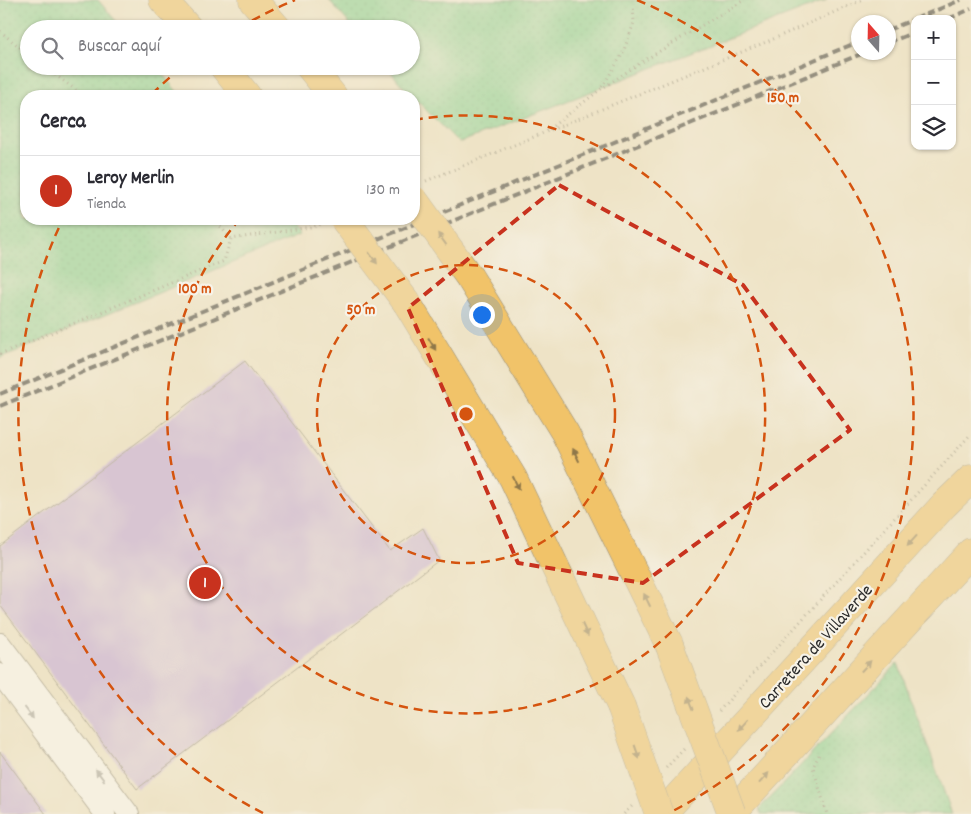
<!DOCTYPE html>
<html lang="es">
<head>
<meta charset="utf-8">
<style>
  :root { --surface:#fff; --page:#f2f2f3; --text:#2b2b33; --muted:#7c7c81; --line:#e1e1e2; --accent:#c8321e }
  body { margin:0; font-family:Dekko,sans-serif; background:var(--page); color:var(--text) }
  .controls { position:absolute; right:15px; top:15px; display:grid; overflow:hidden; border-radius:10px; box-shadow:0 1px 4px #0004 }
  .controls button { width:45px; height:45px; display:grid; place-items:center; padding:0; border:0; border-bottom:1px solid var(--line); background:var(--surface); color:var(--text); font:25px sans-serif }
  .compass { position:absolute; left:851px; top:15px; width:45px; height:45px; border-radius:50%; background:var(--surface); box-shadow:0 1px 4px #0004; rotate:340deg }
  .you { position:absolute; left:481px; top:314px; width:18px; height:18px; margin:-12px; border:4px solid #fff; border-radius:50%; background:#1a73e8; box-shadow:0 0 0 8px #1a73e833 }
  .badge { display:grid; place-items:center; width:32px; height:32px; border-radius:50%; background:var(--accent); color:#fff; font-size:16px; font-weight:700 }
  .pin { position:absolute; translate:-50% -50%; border:2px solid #fff; box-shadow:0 1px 5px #0006 }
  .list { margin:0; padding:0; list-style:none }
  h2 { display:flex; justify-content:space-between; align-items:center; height:65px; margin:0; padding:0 20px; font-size:21px }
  h2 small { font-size:16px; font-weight:400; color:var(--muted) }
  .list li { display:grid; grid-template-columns:32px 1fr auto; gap:15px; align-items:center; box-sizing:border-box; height:70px; padding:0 20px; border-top:1px solid var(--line) }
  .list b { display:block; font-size:19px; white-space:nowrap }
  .list p { margin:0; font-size:16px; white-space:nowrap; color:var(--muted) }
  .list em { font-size:16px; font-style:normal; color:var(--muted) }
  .icon { flex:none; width:28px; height:28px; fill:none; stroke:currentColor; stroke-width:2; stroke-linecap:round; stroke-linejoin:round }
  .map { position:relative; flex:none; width:971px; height:814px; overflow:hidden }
  .search { position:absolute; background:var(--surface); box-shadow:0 1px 4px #0004; left:20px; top:20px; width:400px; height:55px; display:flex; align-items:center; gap:12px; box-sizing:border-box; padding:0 18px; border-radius:28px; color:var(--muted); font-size:19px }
  .panel { position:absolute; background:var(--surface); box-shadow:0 1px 4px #0004; left:20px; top:90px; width:400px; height:135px; border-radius:20px }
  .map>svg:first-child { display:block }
  .grass { fill:url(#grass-dots); stroke:#567f60 }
  .building { fill:#bda1e0 }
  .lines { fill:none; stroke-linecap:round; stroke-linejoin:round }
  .minor-casing { stroke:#8c8778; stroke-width:22 }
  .trunk-casing { stroke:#8c8778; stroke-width:29 }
  .motorway-casing { stroke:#8c8778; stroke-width:29 }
  .path { stroke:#8c8778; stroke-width:3; stroke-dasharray:1 4; stroke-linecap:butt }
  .minor { stroke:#fff; stroke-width:20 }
  .trunk { stroke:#f1c369; stroke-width:28 }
  .motorway { stroke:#f1c369; stroke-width:28 }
  .rail { stroke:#2b2b2b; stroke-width:4; stroke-dasharray:8 4; stroke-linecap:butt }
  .motorway-bridge-casing { stroke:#8c8778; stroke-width:29; stroke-linecap:butt }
  .motorway-bridge { stroke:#f1c369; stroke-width:28 }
  .oneway { fill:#8e774a }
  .oneway2 { fill:#a0a0a0 }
  .marked { fill:none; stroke:#c8321e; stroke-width:4; stroke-dasharray:10 6; stroke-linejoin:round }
  .ring { fill:none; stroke:#d5540f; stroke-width:2.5; stroke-dasharray:9 6 }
  .labels { text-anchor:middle; stroke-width:4.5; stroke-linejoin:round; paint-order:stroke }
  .street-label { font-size:18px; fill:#2b2b2b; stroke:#f7f3e8 }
  .centre { fill:#d5540f; stroke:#f7f3e8; stroke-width:2.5 }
  .ring-label { font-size:15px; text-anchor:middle; font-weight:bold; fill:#d5540f; stroke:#f7f3e8; stroke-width:4.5; stroke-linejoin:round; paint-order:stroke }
</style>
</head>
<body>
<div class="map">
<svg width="971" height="814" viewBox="0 0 971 814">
  <defs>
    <pattern id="grass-dots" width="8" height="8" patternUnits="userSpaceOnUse" patternTransform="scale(1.25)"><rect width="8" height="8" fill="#81d394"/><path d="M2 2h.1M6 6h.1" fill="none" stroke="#70b580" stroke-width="1.8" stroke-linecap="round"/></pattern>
  </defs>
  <rect width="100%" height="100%" fill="#f7f3e8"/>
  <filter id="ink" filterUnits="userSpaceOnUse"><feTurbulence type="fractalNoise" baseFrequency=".02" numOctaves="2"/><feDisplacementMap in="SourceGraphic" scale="10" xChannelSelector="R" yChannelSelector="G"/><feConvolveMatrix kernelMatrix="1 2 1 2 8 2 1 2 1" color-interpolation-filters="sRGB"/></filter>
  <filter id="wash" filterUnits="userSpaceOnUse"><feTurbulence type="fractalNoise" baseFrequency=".0096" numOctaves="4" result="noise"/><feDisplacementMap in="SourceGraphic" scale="20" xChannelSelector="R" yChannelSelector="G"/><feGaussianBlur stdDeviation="1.12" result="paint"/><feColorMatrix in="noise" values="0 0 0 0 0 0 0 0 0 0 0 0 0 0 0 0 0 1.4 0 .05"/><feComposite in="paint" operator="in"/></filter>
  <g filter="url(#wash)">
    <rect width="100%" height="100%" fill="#eee3c6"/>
    <!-- grass -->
    <g class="grass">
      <path d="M0 0H98L123 29H29V66H155L181 96H26V219H286L300 235 0 358Z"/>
      <path d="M329 0H827L459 143 404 88 386 66H411V29H354Z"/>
      <path d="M898 663 952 814H761L759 809Z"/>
    </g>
    <g id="blocks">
      <!-- building -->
      <g class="building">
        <path d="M245 361 390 551 423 528 439 560 137 789 0 605V546Z"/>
        <path d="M0 752 46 814H0Z"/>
      </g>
    </g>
  </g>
  <g filter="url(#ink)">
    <use href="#blocks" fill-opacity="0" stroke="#8c8778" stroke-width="1"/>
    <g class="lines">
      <!-- minor casing -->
      <g class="minor-casing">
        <g id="minor">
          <path d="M0 643 129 814"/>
          <path d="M0 674 105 814"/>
        </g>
      </g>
      <!-- trunk casing -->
      <g class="trunk-casing">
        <g id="trunk">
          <path d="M662 814 944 505 971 479"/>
          <path d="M731 814 971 552"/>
        </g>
      </g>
      <!-- motorway casing -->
      <g class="motorway-casing">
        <g id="motorway">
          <path d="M163 0 189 29"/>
          <path d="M253 0 278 29"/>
          <path d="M223 66 247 96"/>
          <path d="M309 66 333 96"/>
          <path d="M470 278 565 433 669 644"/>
          <path d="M407 303 513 478 621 706"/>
        </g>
      </g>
      <!-- path -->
      <g class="path">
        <path d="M0 31 29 55"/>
        <path d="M43 66 84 96"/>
        <path d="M602 87 622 55 634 23 633 0"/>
        <path d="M549 129 601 89 645 60 744 0"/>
        <path d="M426 181 771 40 862 0"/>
        <path d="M214 219 231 239"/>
        <path d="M0 354 224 261 231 239 317 226 323 223"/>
        <path d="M719 711 971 434"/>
        <path d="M819 755 813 767 827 814"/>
        <path d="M666 768 684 749"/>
        <path d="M624 814 632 806"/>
      </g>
      <!-- minor -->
      <use href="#minor" class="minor"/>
      <!-- trunk -->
      <use href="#trunk" class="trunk"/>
      <!-- motorway -->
      <use href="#motorway" class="motorway"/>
      <!-- rail -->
      <g class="rail">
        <path d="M915 19 961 0"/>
        <path d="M948 19 971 9"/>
        <path d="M888 30 915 19"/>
        <path d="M888 43 915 32"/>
        <path d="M0 394 858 42"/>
        <path d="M0 406 866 52"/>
      </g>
      <!-- motorway-bridge casing -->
      <g class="motorway-bridge-casing">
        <g id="motorway-bridge">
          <path d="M414 200 470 278"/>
          <path d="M344 219 407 303"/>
          <path d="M669 644 732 814"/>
          <path d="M621 706 659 814"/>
        </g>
      </g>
      <!-- motorway-bridge -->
      <use href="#motorway-bridge" class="motorway-bridge"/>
    </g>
    <!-- one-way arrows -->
    <defs><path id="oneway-solid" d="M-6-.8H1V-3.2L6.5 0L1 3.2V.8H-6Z" transform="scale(1.25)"/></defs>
    <g class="oneway">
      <use href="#oneway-solid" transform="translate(442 239) rotate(-126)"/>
      <use href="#oneway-solid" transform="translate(373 258) rotate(53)"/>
      <use href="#oneway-solid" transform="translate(432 344) rotate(59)"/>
      <use href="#oneway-solid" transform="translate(576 455) rotate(-116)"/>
      <use href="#oneway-solid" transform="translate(516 483) rotate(64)"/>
      <use href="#oneway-solid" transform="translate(912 541) rotate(132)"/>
      <use href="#oneway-solid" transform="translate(647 600) rotate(-116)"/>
      <use href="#oneway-solid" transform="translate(585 630) rotate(65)"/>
      <use href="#oneway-solid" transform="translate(866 666) rotate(-47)"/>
      <use href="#oneway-solid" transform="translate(691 703) rotate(-111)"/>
      <use href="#oneway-solid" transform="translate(743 725) rotate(132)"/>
      <use href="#oneway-solid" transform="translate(637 752) rotate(71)"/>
      <use href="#oneway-solid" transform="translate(764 778) rotate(-48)"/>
    </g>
    <g class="oneway2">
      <use href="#oneway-solid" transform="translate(29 713) rotate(53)"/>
      <use href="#oneway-solid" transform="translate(100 775) rotate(-127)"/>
    </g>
  </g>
  <!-- marked area -->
  <path d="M0 0H971V814H0ZM559 185 743 285 850 430 643 583 518 563 408 308Z" fill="#eee3c6" fill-opacity=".55" fill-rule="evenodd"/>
  <path class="marked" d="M559 185 743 285 850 430 643 583 518 563 408 308Z"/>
  <!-- distance rings -->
  <g class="ring">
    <circle cx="466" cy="414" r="149"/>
    <path d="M414 120A299 299 0 1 1 239 220"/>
    <path d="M263 813A448 448 0 0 1 62 221M152 94A448 448 0 0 1 181 68M239 28A448 448 0 0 1 295 0M637 0A448 448 0 0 1 669 813"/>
  </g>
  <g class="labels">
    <!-- street labels -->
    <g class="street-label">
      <text transform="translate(815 646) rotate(-48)" y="6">Carretera de Villaverde</text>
    </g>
  </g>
  <circle cx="466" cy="414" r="8" class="centre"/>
  <g class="ring-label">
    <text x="783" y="102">150 m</text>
    <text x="195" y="293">100 m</text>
    <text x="361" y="314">50 m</text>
  </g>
</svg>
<div class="controls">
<button>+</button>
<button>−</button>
<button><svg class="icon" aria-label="layers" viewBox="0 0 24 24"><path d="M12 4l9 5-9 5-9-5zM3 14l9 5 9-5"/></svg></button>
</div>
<svg class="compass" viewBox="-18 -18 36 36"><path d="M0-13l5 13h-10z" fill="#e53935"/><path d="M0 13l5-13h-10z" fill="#7c7c81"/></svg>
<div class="you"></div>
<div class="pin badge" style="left:205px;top:583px">1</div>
<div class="search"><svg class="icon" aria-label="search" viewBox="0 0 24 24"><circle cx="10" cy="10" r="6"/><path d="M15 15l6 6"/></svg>Buscar aquí</div>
<section class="panel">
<h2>Cerca<small></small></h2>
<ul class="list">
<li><span class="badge">1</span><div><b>Leroy Merlin</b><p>Tienda</p></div><em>130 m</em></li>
</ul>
</section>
</div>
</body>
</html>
